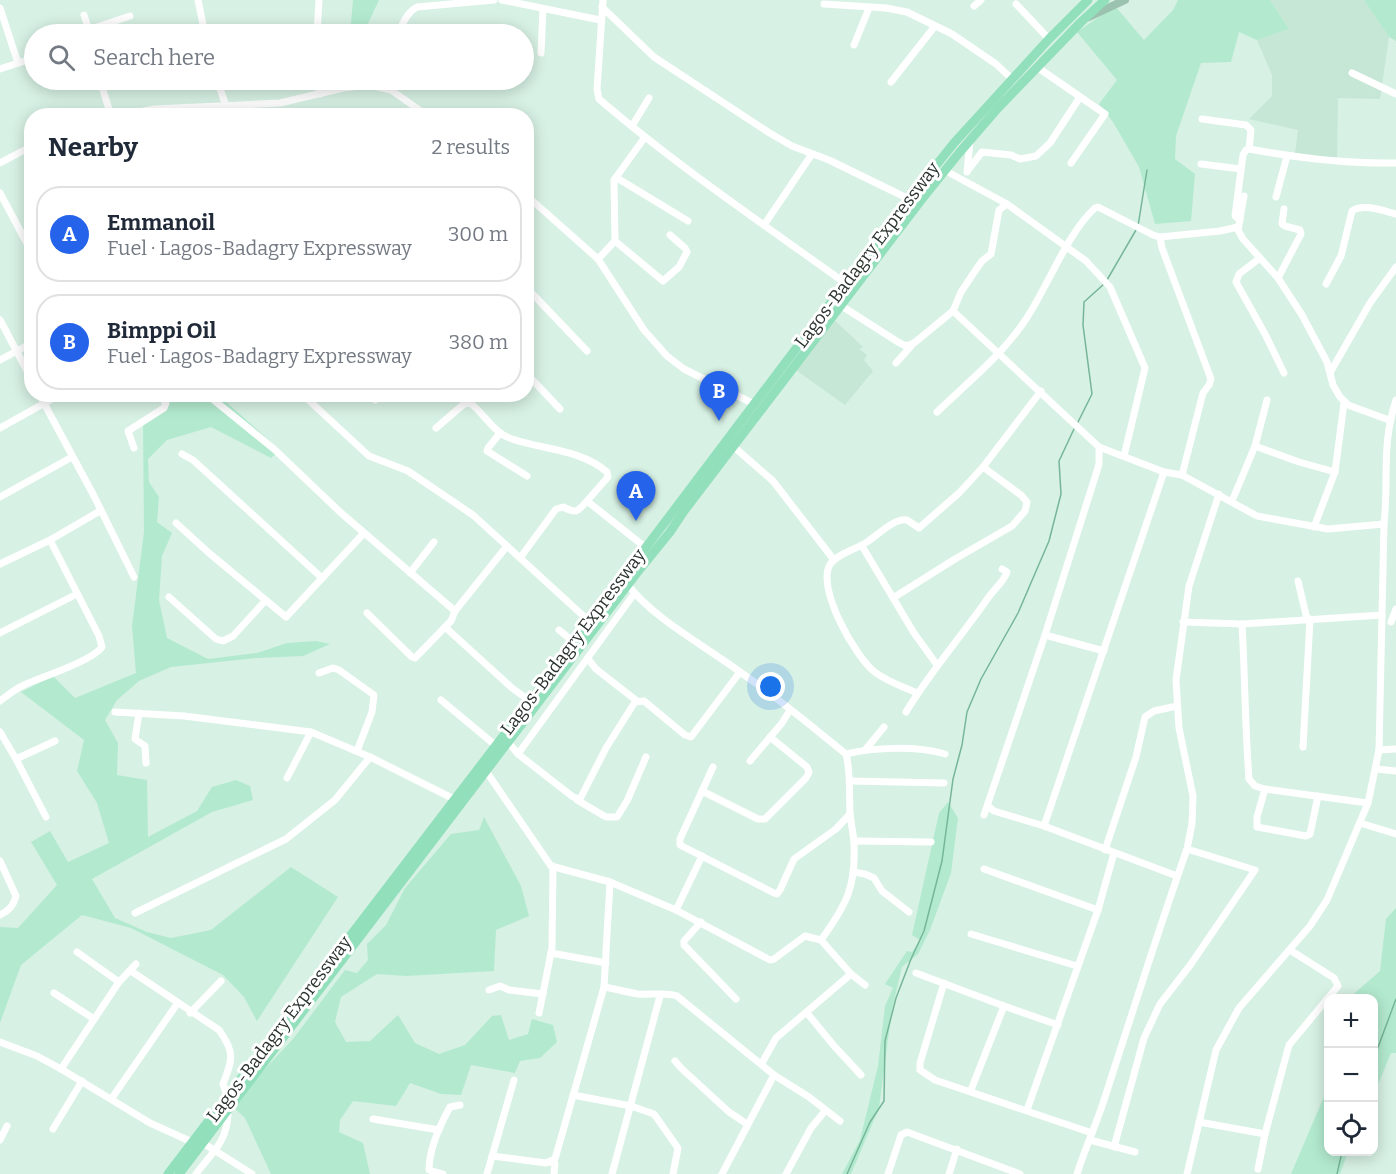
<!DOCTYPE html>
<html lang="en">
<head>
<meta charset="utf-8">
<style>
  :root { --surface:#fff; --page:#f2f2f3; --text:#1f2937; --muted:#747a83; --line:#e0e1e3; --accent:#2563eb }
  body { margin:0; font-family:Bitter,serif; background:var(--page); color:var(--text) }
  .controls { position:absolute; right:18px; bottom:18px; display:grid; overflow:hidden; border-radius:12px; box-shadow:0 3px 15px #0003 }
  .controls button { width:54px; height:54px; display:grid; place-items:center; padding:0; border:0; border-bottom:2px solid var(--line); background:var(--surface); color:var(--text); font:30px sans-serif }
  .you { position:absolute; left:771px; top:687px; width:21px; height:21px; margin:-15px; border:4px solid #fff; border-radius:50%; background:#1a73e8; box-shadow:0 0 0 9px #1a73e833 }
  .badge { display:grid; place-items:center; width:39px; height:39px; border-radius:50%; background:var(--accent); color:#fff; font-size:20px; font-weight:700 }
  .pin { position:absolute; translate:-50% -50px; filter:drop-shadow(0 2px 3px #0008) }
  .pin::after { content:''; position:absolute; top:32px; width:21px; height:18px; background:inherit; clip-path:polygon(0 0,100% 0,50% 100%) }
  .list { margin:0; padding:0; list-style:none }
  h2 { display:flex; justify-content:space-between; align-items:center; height:78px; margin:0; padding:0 24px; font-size:26px }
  h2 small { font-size:20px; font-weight:400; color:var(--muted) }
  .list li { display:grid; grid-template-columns:39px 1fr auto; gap:18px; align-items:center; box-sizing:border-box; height:96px; margin:0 12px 12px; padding:0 12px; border:2px solid var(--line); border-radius:24px }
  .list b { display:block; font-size:22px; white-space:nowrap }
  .list p { margin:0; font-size:20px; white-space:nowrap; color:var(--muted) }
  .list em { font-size:20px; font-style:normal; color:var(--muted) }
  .icon { flex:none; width:33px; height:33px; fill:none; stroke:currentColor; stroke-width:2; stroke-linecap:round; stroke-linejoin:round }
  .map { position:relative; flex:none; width:1396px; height:1174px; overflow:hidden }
  .search { position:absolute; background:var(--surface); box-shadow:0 3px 15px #0003; left:24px; top:24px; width:510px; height:66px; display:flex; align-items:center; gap:15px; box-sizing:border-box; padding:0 21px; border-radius:33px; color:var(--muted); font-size:22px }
  .panel { position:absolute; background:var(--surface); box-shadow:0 3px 15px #0003; left:24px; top:108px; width:510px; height:294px; border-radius:24px }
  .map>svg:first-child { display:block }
  .built { fill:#c6e6d6 }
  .green { fill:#b3eacf }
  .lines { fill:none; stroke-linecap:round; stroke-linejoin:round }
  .stream { stroke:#76b698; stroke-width:1.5 }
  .minor { stroke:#fff; stroke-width:7 }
  .major { stroke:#9bc1af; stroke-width:8 }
  .highway { stroke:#92dfbb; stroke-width:9 }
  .labels { text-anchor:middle; stroke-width:6; stroke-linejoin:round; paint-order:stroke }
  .street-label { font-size:18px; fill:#29322d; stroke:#fff }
</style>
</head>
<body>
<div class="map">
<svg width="1396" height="1174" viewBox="0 0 1396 1174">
  <rect width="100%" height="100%" fill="#d7f1e4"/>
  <!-- built -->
  <g class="built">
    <path d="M1270 0H1364L1389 37 1380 99 1338 98 1337 159 1295 153 1298 130 1249 119 1272 96V75L1257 40 1289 29Z"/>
    <path d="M829 315 863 347 859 349 867 355 864 360 873 371 845 405 796 370Z"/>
  </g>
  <!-- green -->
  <g class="green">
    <path d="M353 0H379L363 34H350Z"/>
    <path d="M1178 0H1270L1289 29 1257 40 1239 32 1231 62 1201 63 1176 136 1175 159 1195 174 1191 221 1155 224 1139 167 1113 122 1099 104 1117 80 1077 32 1115 6 1144 40 1173 10Z"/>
    <path d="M1364 0H1396V41L1389 37Z"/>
    <path d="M179 395H221L224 400 280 450 271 458 211 427 167 440 148 459 149 482 159 497 157 522 172 533 162 556 159 600 167 638 208 659 257 653 287 643 316 641 330 644 303 656 257 658 171 667 139 681 117 700 105 720 118 743 117 775 147 780 148 837 197 811 212 787 236 780 250 786 253 800 212 812 92 879 115 918 147 932 171 938 211 930 291 867 338 897 257 1021 244 997 223 975 131 928 82 915 21 965 0 1023V927L18 928 57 885 31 842 50 831 68 862 109 843 97 803 77 771 84 740 21 692 53 676 75 698 136 673 132 626 144 532 143 422Z"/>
    <path d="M948 802 958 818 951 873 930 930 918 954 902 967 892 1009 879 1108 851 1174H842L860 1140 878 1066 885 1006 893 988 885 984 907 951 912 952 920 940 912 935 939 813Z"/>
    <path d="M484 817 521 886 529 916 496 930 494 971 406 976 377 974 341 997 335 1022 346 1042 370 1041 398 1015 415 1043 439 1054 465 1045 492 1016 501 1015 509 1040 528 1034 532 1019 553 1025 557 1042 540 1058 520 1061 515 1073 471 1065 461 1095 441 1094 410 1083 396 1106 353 1101 340 1120 339 1132 363 1143 370 1174H271L245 1118 231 1105 293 1039 345 970 357 973 368 960 367 944 386 925 405 888 451 834 479 830Z"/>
    <path d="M1396 908V1053H1391L1374 1094V998H1349L1380 971 1386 919Z"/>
    <path d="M1328 1052V1152H1348L1340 1174H1291L1326 1092Z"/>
  </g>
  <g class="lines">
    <!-- stream -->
    <g class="stream">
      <path d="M1138 226 1147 170"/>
      <path d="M1107 280 1136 230"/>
      <path d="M1078 422 1092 394 1083 325 1084 302 1104 284"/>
      <path d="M1374 1058 1396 999"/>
      <path d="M847 1174 870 1122 884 1101 885 1041 896 998 911 959 924 931 942 861 953 779 962 745 967 712 981 679 1018 613 1049 541 1061 494 1059 461 1074 429"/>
      <path d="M1337 1174 1342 1152"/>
    </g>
    <!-- minor -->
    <g class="minor">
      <path d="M198 0 205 34"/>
      <path d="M502 0 600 20"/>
      <path d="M603 0 597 89 599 99C677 166 762 223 845 283"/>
      <path d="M824 4 886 8 907 12 952 34 996 64 1012 79"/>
      <path d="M1016 4 1049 39"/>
      <path d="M974 6 981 0"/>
      <path d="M602 7 654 57 768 132 792 146 829 160 909 199"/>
      <path d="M0 8 18 63"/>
      <path d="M84 15 90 34"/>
      <path d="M88 30 130 16"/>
      <path d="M317 34 319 0"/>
      <path d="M398 34C403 24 406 13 417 7L494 0"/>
      <path d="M854 45 869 8"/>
      <path d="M541 53 543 9"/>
      <path d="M1037 67 1105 114 1071 163"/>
      <path d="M0 69 34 58"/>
      <path d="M1352 73 1396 94"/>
      <path d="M100 80 111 116"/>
      <path d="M217 80 226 106"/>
      <path d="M318 80 320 94"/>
      <path d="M891 82 935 26"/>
      <path d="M240 106 241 116"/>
      <path d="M117 116 155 109 280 103 343 88 370 85 391 90 428 116"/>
      <path d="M1202 119 1246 125 1251 130 1249 149 1246 150 1243 155 1235 216 1240 220"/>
      <path d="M632 126 649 98"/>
      <path d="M1249 149C1298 158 1346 164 1396 163"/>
      <path d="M0 163 32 146"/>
      <path d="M1201 164 1241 169"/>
      <path d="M968 170 982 152 1011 155 1020 159 1036 156 1050 143 1080 97"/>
      <path d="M946 171 1007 204 1086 261 1110 287 1145 368 1124 456"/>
      <path d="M967 172 970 141"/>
      <path d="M617 178 688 221"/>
      <path d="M0 193 32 253"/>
      <path d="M526 195 598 259 644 330 667 356 684 369 754 404"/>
      <path d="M1244 196 1238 230 1243 239 1278 278 1302 315 1327 362 1333 385 1340 397 1348 405 1389 420"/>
      <path d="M1276 197 1287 156"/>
      <path d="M764 225 812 154"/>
      <path d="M1160 237 1162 248 1211 379 1209 385 1203 393 1182 475"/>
      <path d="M615 241 663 281 679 267 687 252 685 248 670 235"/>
      <path d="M1260 258 1239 274 1236 282 1265 334 1284 373"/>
      <path d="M598 259 615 241 614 180 645 137"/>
      <path d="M1278 278 1301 234 1300 230 1285 226 1282 224 1284 209"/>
      <path d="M1326 284 1341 256 1352 211C1363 203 1384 211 1396 214"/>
      <path d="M526 287 587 351"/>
      <path d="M840 305 898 342 906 346 914 343 953 311 961 292 973 274 982 261 991 254 999 210 1007 204"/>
      <path d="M953 311 1099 447 1164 472 1182 475 1257 516 1328 529 1384 524"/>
      <path d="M0 320 32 380"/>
      <path d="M0 360 32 343"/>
      <path d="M896 363 912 345"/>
      <path d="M1331 371 1370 303 1396 267"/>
      <path d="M526 373 560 409"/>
      <path d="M39 394 94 496 134 577"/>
      <path d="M302 394 369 456 408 471 473 515 590 622"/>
      <path d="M210 397 274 449 340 512 455 611"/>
      <path d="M375 400 381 394"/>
      <path d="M937 412C967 383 1001 356 1024 322 1047 289 1067 233 1095 208L1098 207 1153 235 1160 237 1220 231 1238 227"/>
      <path d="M0 428 61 394"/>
      <path d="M436 428 464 404 470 403C485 414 493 433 512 439 544 450 580 449 607 472L608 477 587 501 645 547"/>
      <path d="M500 433 488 448 487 451 527 476"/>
      <path d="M1255 446 1299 462 1335 472"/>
      <path d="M734 447 773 481 834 560"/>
      <path d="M134 448 128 431 164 408 166 403 160 394"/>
      <path d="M182 454 193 460 322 578"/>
      <path d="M0 497 72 457"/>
      <path d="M1232 501 1255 446 1267 400"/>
      <path d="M176 523 209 553 286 617 364 533"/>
      <path d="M1314 527 1335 472 1344 403"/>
      <path d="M862 546 914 633 937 665"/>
      <path d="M520 558 556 509 563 507C577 514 577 512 587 501"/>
      <path d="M0 564 50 540 100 511"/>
      <path d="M410 573 434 542"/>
      <path d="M1298 581 1307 619"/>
      <path d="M169 597 216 639 223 641 233 636 265 601"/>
      <path d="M893 598 955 559 1012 526 1025 511 1027 502 1021 495 983 467"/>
      <path d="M367 613 412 657 415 658 451 621 455 611 507 546"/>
      <path d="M1183 622 1242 624 1382 615"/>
      <path d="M1391 622 1396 609"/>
      <path d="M1242 624C1245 676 1245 727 1249 779L1255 786 1265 789 1368 803"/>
      <path d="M445 627 512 688 530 701"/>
      <path d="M559 630 574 642"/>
      <path d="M0 633 77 594"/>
      <path d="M1045 635 1104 651"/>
      <path d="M588 659 596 669 637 701"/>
      <path d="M319 673 333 668 339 670 374 695 372 712 357 751"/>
      <path d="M917 693C904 687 888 682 876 673 856 659 814 585 831 563 839 553 857 549 867 542 878 535 894 518 907 520L919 528 959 493 983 467 1041 391"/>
      <path d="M441 700 495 745"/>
      <path d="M0 701C8 695 15 689 24 685 42 677 92 661 102 647L99 636 50 540"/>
      <path d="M115 712 184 716 311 732 370 757 454 799"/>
      <path d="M906 712C930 672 961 637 988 598 993 590 1004 582 1007 572L1002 569"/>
      <path d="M139 713 135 739 145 746 146 763"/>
      <path d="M0 732 16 759 46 817"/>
      <path d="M508 742 518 754 573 797 580 799 606 748 635 702 644 701 685 735 691 737 740 672"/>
      <path d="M1303 747 1310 619"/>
      <path d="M866 749 884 727"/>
      <path d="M1379 750 1396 749"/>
      <path d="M518 754 634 594"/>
      <path d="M846 754C875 747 917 746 945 754"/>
      <path d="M16 759 55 741"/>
      <path d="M750 761 782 723 790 710"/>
      <path d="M713 767 680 839V845L774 893 777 894 780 890 794 859 836 829 850 814"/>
      <path d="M1376 769 1396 771"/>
      <path d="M486 771 551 866 610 882 676 910 770 960 774 959 805 936 821 940C847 904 856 887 854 842 853 832 851 823 850 814 849 793 851 774 846 754 811 726 777 697 740 672 705 646 654 619 628 585"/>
      <path d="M287 778 311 732"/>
      <path d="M850 781 944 783"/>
      <path d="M1265 789 1257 817V827L1306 836 1310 834 1318 796"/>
      <path d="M702 791 758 819H765L806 778 809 772 807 767 770 737"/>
      <path d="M577 800 606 817H617L627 801 646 757"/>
      <path d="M988 806 994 811 1044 826 1177 876"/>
      <path d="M984 815 1045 635 1096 474 1099 464V447"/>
      <path d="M1360 823 1396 834"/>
      <path d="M1044 826 1164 472"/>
      <path d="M854 841 931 842"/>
      <path d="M1105 850 1136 757 1145 717 1154 711 1177 706"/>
      <path d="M0 861 16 896C14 905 9 911 0 915"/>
      <path d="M984 869 1098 910"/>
      <path d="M853 872 865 874 874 878 882 891 909 912"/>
      <path d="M676 910 702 856"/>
      <path d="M135 913 286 839 335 800 370 757"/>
      <path d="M701 922 684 941V945L736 999"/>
      <path d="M971 934 1077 966"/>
      <path d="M77 952 119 982"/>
      <path d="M551 953 606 963"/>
      <path d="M131 971 219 1030C235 1052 233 1059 223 1084L227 1096"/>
      <path d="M916 973 1004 1006 1058 1025"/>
      <path d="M851 974 865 985"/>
      <path d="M944 983 920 1063V1070L935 1080 1092 1133"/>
      <path d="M604 987C615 989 627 992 638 994 650 995 670 992 677 996L774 1075 809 1097 840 1121"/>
      <path d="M489 990 500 986 509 990 543 994"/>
      <path d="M54 993 94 1019"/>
      <path d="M190 1013 221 981"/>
      <path d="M539 1013 552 948 553 866"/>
      <path d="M807 1013 835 1047 861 1075"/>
      <path d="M0 1042 37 1056 61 1069 150 1123 192 1142"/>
      <path d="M675 1061 681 1068 729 1112 747 1124"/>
      <path d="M762 1063 776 1038 851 974 821 940"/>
      <path d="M61 1069 119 982 136 964"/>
      <path d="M971 1090 1004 1006"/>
      <path d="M573 1095 631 1106 654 1114 678 1148 673 1174"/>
      <path d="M112 1098 177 1004"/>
      <path d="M1027 1110 1098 910 1114 853"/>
      <path d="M373 1119 439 1130"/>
      <path d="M1199 1122 1265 1134"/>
      <path d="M53 1129 82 1081"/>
      <path d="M0 1140 7 1126"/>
      <path d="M1090 1140 1135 1152"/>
      <path d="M203 1143 252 1174"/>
      <path d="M1114 1147 1144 1038 1160 1004 1191 964 1255 870 1187 849"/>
      <path d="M492 1156 546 1163 555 1159 604 987 610 882"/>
      <path d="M550 1162 555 1164 554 1174"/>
      <path d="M1258 1169 1265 1134 1289 1045 1338 986 1334 978 1290 950"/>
      <path d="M196 1174C212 1152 226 1144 228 1115L225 1112"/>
      <path d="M443 1174 429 1170C429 1149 440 1125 450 1107L460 1105"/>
      <path d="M487 1174 514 1080"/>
      <path d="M612 1174 660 996"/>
      <path d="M722 1174 774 1075"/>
      <path d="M786 1174 811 1128 825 1111"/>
      <path d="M888 1174 901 1135 907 1132 1020 1174"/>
      <path d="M949 1174 957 1149"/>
      <path d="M1077 1174C1085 1148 1097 1123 1105 1097 1132 1014 1158 931 1187 849L1192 824 1193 796 1179 728 1176 680 1189 586 1219 494"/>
      <path d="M1187 1174 1216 1050 1239 1008 1310 926 1327 900 1368 803 1379 750 1384 524C1389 479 1381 445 1396 400"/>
    </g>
    <!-- major -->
    <path class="major" d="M1089 17 1125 0"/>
    <!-- highway -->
    <g class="highway">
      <path d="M168 1174 530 701 909 199 954 143 1049 39 1088 0"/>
      <path d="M179 1174 636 574 670 532 684 511 922 199 959 153 997 109 1081 22 1105 0"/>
    </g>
  </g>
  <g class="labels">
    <!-- street labels -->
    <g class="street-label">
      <text transform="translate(867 255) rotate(-53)" y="6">Lagos-Badagry Expressway</text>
      <text transform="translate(573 642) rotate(-53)" y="6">Lagos-Badagry Expressway</text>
      <text transform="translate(279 1029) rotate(-53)" y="6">Lagos-Badagry Expressway</text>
    </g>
  </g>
</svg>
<div class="controls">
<button>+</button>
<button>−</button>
<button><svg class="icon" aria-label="locate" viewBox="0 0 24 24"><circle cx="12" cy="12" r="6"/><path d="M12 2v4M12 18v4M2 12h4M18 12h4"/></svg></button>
</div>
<div class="you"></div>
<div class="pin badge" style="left:636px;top:521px">A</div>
<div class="pin badge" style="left:719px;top:421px">B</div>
<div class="search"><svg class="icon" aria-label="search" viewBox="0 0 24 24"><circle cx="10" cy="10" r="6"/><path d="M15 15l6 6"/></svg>Search here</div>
<section class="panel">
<h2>Nearby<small>2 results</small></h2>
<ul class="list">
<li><span class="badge">A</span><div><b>Emmanoil</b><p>Fuel · Lagos-Badagry Expressway</p></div><em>300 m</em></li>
<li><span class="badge">B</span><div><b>Bimppi Oil</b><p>Fuel · Lagos-Badagry Expressway</p></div><em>380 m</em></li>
</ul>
</section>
</div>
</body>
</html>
